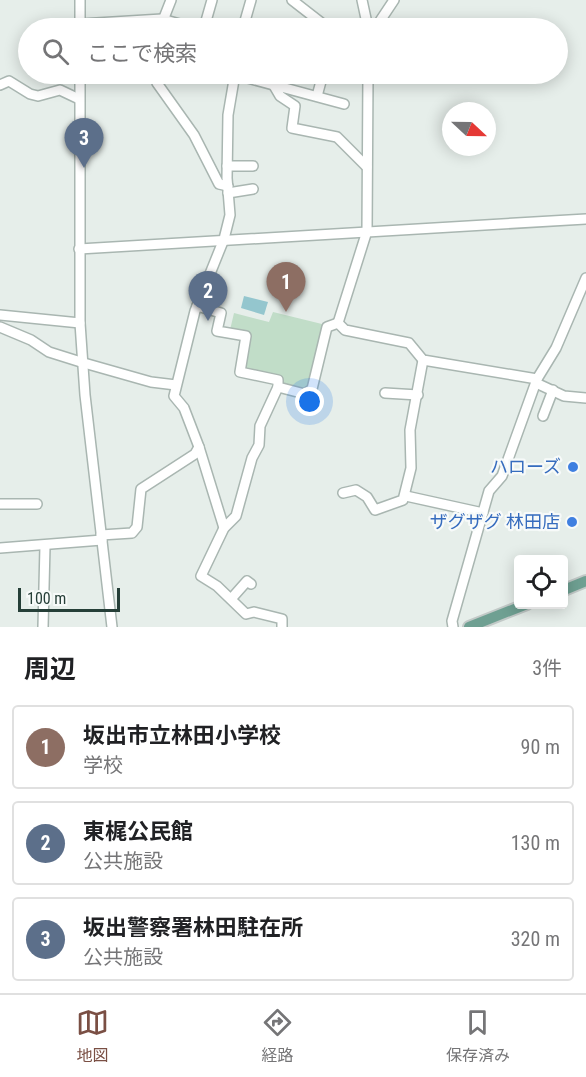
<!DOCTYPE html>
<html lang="ja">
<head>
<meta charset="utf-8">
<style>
  :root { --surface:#fff; --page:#f6f6f6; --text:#202124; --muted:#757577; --line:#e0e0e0; --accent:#7a4f44 }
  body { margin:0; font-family:"Roboto Condensed","Noto Sans JP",sans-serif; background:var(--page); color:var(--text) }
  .controls { position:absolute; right:18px; bottom:18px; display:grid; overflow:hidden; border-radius:6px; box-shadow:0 3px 15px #0003 }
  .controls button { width:54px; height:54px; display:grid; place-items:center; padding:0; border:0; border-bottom:2px solid var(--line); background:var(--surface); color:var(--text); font:30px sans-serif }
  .compass { position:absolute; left:442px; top:102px; width:54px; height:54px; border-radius:50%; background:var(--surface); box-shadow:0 3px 15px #0003; rotate:112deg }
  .scale { position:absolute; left:18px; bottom:15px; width:102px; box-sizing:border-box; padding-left:6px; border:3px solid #263f38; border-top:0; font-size:16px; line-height:21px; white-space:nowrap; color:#263f38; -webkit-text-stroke:4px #f7faf9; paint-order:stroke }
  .you { position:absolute; left:310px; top:402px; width:21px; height:21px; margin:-15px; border:4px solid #fff; border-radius:50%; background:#1a73e8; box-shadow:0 0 0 9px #1a73e833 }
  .badge { display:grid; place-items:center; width:39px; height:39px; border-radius:50%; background:var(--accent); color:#fff; font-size:20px; font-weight:700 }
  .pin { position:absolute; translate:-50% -50px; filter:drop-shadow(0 2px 3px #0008) }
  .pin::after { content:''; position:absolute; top:32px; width:21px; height:18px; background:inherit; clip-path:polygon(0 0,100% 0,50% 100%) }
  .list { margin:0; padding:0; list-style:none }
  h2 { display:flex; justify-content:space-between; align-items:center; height:78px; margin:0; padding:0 24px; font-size:26px }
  h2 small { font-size:20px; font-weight:400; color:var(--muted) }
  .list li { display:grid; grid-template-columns:39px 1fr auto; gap:18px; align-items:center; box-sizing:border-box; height:84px; margin:0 12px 12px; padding:0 12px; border:2px solid var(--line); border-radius:6px }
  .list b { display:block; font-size:22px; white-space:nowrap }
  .list p { margin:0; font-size:20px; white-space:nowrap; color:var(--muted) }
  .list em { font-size:20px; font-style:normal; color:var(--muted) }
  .icon { flex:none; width:33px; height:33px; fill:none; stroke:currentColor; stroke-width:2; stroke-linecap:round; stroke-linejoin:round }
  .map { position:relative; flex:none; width:586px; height:627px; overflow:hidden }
  .search { position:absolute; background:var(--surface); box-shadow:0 3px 15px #0003; left:18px; right:18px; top:18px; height:66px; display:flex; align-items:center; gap:15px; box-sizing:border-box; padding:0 21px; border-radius:33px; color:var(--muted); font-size:22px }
  .sheet { height:366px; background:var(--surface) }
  nav { display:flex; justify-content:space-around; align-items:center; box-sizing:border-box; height:84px; border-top:2px solid var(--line); background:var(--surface); font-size:16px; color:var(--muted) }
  nav a { display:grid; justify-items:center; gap:3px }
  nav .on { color:var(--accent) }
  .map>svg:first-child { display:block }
  .green { fill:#c1ddc8 }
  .water { fill:#94c6ce }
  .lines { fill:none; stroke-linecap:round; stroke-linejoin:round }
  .minor-casing { stroke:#a9b6b1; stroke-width:12 }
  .major-casing { stroke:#c2c9c7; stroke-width:14 }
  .minor { stroke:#fff; stroke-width:9 }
  .major { stroke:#6fa092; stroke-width:10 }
  .shop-dot { fill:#3f7fe0; stroke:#f7faf9; stroke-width:2 }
  .labels { text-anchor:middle; stroke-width:4.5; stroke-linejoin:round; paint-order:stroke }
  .shop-label { font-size:18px; fill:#366cbe; stroke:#f7faf9; text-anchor:end }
</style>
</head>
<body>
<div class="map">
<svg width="586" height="627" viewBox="0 0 586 627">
  <rect width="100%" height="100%" fill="#e6eeea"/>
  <!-- green -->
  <path class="green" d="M273 312 326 325 309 389 305 392 246 373 242 367 249 334 230 330 234 313 269 322Z"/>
  <!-- water -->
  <path class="water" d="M244 296 268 302 264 315 241 308Z"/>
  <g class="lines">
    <!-- minor casing -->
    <g class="minor-casing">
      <g id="minor">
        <path d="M292 0 328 28"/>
        <path d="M362 0 368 28"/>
        <path d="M80 24 162 19 194 28"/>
        <path d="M80 28V0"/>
        <path d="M160 28 171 0"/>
        <path d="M204 28 212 0"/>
        <path d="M243 28 251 0"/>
        <path d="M380 28V21L394 0"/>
        <path d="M80 74V323L85 395 112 627"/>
        <path d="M156 74 157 83 194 135 219 184 228 186"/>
        <path d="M233 74 344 104"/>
        <path d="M273 84 280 96 295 106 292 128 337 137 367 167"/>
        <path d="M0 85 9 81 30 94 38 96 60 90 79 99"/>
        <path d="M317 96 323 74"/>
        <path d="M227 166H253"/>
        <path d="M228 193 253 189"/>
        <path d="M79 249 586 219"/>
        <path d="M197 306 221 313 217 331 246 336 240 372 278 380V387L305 394 312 389 327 327 338 323"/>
        <path d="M0 315 80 323"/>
        <path d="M338 323 367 231 368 74"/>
        <path d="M338 323 345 330 409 343 423 360 537 379"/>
        <path d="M0 327 31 340 49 352 84 363 151 382 176 385"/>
        <path d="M536 383 564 396 586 398"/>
        <path d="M278 387 260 426 259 445 252 458 236 516 224 528 201 576 217 586 246 614 254 612 282 619V627"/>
        <path d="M385 393 418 395"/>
        <path d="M543 416 553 390"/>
        <path d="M343 493 356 490 367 497 375 510 403 500 411 468 410 430 423 360"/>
        <path d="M406 496 483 513"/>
        <path d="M0 504H37"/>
        <path d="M224 528 199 447 184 408 174 396 195 311 224 239 230 215 227 178 228 115 235 74"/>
        <path d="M101 535 132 533 137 527 141 489 195 454 199 447"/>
        <path d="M0 548 102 540"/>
        <path d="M231 599 247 581 251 584"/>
        <path d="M43 627 45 546"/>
        <path d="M453 627 452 621 489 491 502 476 537 379 556 348 586 278"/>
      </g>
    </g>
    <!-- major casing -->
    <g class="major-casing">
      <g id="major">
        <path d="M564 590 586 581"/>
        <path d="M469 627 527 604"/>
      </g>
    </g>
    <!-- minor -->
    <use href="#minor" class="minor"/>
    <!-- major -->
    <use href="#major" class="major"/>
  </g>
  <!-- markers -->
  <g class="shop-dot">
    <circle cx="573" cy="467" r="6"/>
    <circle cx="572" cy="522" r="6"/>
  </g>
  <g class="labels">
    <!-- shop labels -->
    <g class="shop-label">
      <text x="561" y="473">ハローズ</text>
      <text x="560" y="528">ザグザグ 林田店</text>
    </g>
  </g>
</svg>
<div class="controls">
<button><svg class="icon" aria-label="locate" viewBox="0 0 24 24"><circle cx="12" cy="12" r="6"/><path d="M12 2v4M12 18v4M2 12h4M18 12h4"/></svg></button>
</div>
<svg class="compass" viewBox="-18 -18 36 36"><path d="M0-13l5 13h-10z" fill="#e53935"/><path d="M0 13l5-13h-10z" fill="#757577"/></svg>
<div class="scale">100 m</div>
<div class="you"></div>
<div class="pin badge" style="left:286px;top:312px;background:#8d6e63">1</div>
<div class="pin badge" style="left:208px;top:321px;background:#5c6f8a">2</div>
<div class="pin badge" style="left:84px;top:168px;background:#5c6f8a">3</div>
<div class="search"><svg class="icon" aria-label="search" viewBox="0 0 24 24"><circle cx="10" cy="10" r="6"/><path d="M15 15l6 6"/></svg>ここで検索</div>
</div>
<section class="sheet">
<h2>周辺<small>3件</small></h2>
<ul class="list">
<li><span class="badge" style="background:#8d6e63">1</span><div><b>坂出市立林田小学校</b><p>学校</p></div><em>90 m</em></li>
<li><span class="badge" style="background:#5c6f8a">2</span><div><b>東梶公民館</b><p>公共施設</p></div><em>130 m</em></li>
<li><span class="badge" style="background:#5c6f8a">3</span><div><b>坂出警察署林田駐在所</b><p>公共施設</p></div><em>320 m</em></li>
</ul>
</section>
<nav>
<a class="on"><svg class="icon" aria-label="map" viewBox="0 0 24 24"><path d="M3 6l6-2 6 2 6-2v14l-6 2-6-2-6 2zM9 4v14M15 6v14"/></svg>地図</a>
<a><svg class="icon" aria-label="directions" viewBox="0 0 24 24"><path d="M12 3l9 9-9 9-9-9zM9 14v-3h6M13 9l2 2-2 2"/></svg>経路</a>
<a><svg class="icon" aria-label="saved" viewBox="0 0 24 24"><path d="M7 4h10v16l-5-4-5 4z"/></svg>保存済み</a>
</nav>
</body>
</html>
